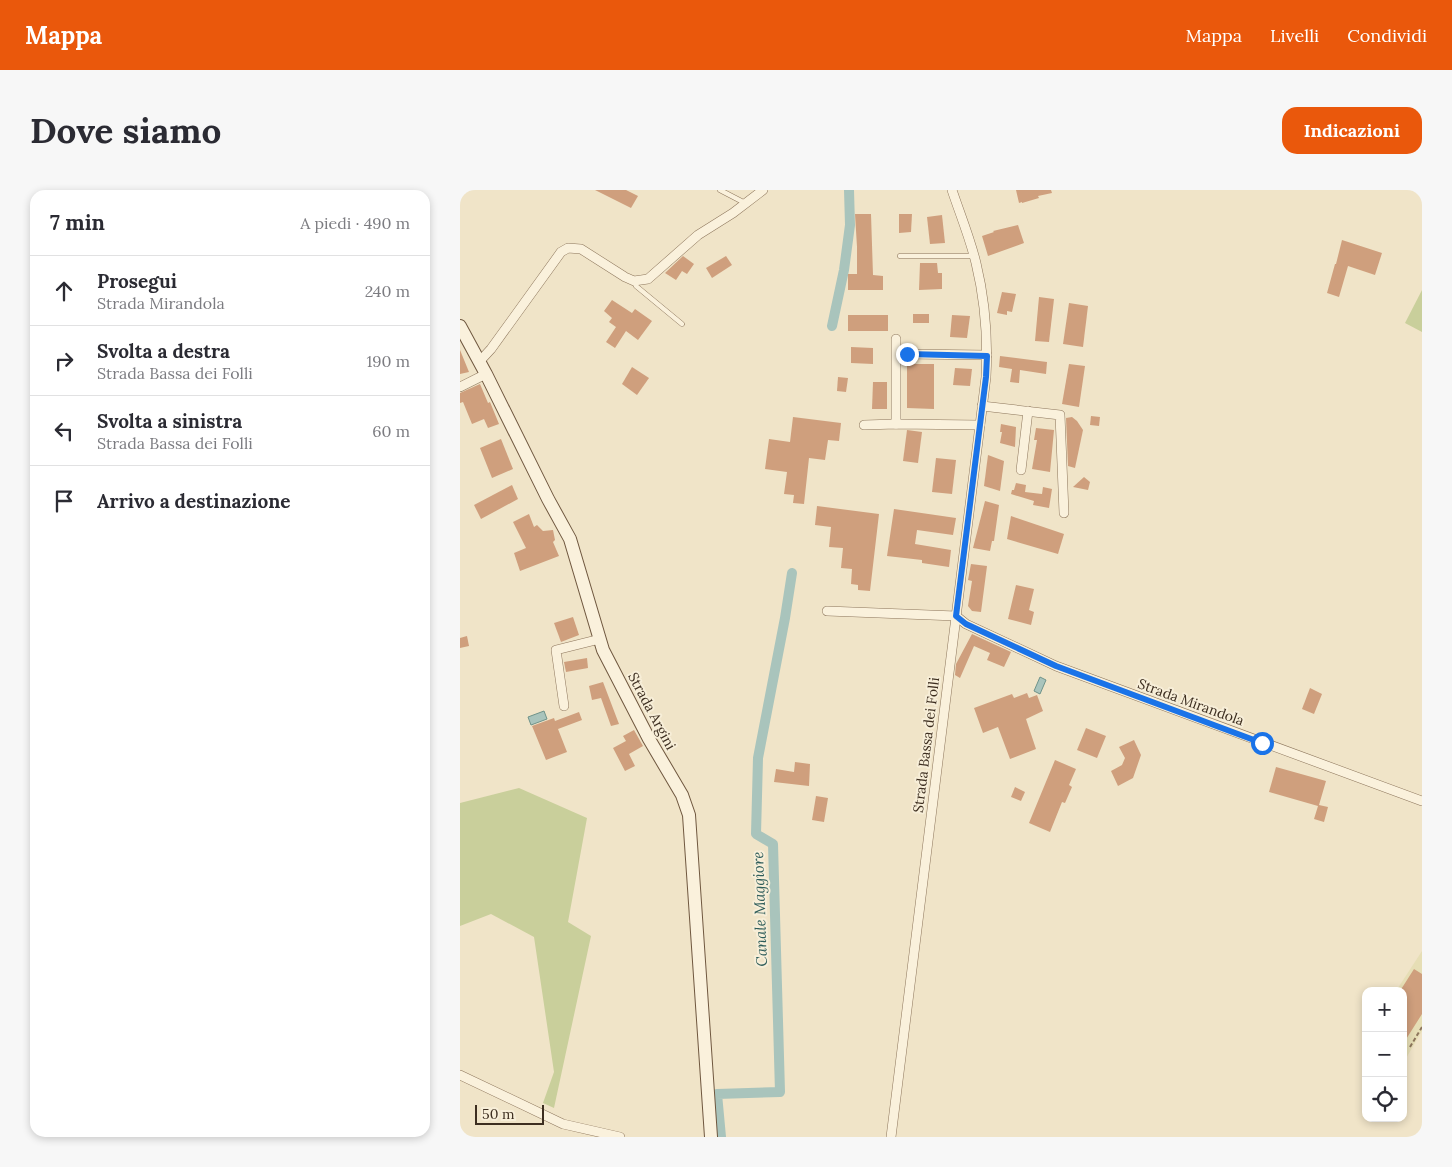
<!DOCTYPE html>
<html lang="it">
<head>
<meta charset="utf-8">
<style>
  :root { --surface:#fff; --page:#f7f7f7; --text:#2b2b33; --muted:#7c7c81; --line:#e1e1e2; --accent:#ea580c }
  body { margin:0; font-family:Lora,serif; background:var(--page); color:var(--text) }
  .controls { position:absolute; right:15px; bottom:15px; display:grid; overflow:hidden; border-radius:10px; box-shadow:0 2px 8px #0003 }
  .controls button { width:45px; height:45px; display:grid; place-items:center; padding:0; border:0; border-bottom:1px solid var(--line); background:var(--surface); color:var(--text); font:25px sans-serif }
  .scale { position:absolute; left:15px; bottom:12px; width:69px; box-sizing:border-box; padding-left:5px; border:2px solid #3d2e20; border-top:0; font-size:14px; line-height:18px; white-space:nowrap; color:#3d2e20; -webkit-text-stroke:4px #f7eed8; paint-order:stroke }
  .stop { position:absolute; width:15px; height:15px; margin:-11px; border:4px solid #1a73e8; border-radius:50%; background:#fff }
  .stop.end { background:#1a73e8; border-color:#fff; box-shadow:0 1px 5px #0008 }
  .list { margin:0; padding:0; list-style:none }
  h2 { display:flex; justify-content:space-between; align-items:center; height:65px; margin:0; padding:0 20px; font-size:21px }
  h2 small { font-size:16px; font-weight:400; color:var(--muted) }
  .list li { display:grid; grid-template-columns:32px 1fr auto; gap:15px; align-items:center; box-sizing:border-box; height:70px; padding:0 20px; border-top:1px solid var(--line) }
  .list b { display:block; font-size:19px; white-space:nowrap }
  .list p { margin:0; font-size:16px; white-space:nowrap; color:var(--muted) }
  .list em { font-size:16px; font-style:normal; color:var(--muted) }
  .icon { flex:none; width:28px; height:28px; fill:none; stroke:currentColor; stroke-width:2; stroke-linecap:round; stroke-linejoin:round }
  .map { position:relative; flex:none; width:962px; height:947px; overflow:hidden; border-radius:15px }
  header { display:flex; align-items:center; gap:30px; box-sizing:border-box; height:70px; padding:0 25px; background:var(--accent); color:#fff }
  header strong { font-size:24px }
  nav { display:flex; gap:28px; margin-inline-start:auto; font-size:18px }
  .intro { display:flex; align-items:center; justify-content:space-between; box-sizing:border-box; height:120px; padding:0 30px }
  h1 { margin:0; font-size:35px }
  .button { padding:12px 22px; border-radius:15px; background:var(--accent); color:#fff; font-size:18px; font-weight:700 }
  main { display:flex; gap:30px; padding:0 30px }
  aside { flex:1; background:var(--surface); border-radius:15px; box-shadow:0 2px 8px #0003 }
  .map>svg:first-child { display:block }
  .farmland { fill:#e6deb5 }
  .green { fill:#c9cf9b }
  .water { fill:#a9c4bc; stroke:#6f938a }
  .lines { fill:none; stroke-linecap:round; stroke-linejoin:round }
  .canal { stroke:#a9c4bc; stroke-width:10 }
  .building { fill:#cf9f7d }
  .lane-casing { stroke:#8d765c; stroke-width:5.5 }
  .street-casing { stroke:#8d765c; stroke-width:10 }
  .secondary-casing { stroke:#6f573f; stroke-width:14 }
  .path { stroke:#8d765c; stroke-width:2; stroke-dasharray:4 2.5; stroke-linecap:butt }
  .lane { stroke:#faf1dc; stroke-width:4.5 }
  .street { stroke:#faf1dc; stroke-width:9 }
  .secondary { stroke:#faf1dc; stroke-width:12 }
  .route { stroke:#1a73e8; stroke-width:6 }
  .labels { text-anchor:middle; stroke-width:4; stroke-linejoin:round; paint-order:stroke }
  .street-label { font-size:14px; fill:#3d2e20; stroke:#f7eed8 }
  .water-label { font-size:15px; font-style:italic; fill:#2f5d5a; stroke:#f7eed8 }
</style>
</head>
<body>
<header>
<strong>Mappa</strong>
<nav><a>Mappa</a><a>Livelli</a><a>Condividi</a></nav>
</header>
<div class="intro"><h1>Dove siamo</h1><a class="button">Indicazioni</a></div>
<main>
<aside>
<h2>7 min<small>A piedi · 490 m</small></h2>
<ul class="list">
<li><svg class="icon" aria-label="ahead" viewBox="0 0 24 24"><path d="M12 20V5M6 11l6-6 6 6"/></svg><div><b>Prosegui</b><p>Strada Mirandola</p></div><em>240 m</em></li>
<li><svg class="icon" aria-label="right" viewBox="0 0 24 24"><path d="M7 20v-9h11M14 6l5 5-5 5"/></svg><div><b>Svolta a destra</b><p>Strada Bassa dei Folli</p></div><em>190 m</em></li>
<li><svg class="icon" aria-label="left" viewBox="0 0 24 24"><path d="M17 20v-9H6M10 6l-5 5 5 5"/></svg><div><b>Svolta a sinistra</b><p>Strada Bassa dei Folli</p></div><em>60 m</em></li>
<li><svg class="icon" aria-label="arrive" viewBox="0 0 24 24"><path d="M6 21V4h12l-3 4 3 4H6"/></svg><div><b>Arrivo a destinazione</b></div></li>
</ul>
</aside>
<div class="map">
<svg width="962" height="947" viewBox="0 0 962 947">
  <rect width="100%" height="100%" fill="#f0e4c8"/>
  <!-- farmland -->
  <path class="farmland" d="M962 761V841L945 870 943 869V801H936Z"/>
  <!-- green -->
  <g class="green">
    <path d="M962 100V142L945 133Z"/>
    <path d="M59 598 127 628 108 732 131 746 94 918 83 913 94 882 74 747 31 724 0 736V613Z"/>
  </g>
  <!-- water -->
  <g class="water">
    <path d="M580 487 586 490 580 504 574 501Z"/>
    <path d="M84 521 87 529 71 535 68 527Z"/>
  </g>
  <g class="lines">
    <!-- canal -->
    <g class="canal">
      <path d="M372 136 384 80 390 35 389 0"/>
      <path d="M261 947 257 904 320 902 313 654 296 644 298 568 325 428 332 383"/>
    </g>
  </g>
  <!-- building -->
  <g class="building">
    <path d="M135 0H166L178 6 171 18Z"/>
    <path d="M556 0H591L592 3 578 6 579 8 562 13V12L559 13Z"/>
    <path d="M395 24H411L413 85 423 86V100H388V84H397V57Z"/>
    <path d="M439 24H452L451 42 439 43Z"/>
    <path d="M482 25 485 53 470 54 467 27Z"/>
    <path d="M558 35 564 53 528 66 522 46 534 42 533 41Z"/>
    <path d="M882 50 922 63 915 85 888 76 879 107 867 103 875 74H876Z"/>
    <path d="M223 66 234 74 227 84 222 81 216 90 205 83Z"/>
    <path d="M266 66 272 75 252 88 246 78Z"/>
    <path d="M460 73H477L478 83H482V99L459 100Z"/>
    <path d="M542 102 556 104 552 122 547 121V125L537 123Z"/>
    <path d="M579 107 594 109 589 152 575 151Z"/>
    <path d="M152 110 172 123 175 119 192 131 178 150 166 141 155 158 146 152 156 137 149 132 152 128 144 121Z"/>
    <path d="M609 113 628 116 623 157 603 154Z"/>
    <rect x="453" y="124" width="16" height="9"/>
    <rect x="388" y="125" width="40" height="16"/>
    <path d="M492 125 510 126 507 148 490 147Z"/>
    <path d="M391 157 413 158V174L391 173Z"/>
    <path d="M0 160 9 182 0 184Z"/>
    <path d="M540 166 587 172 586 184 560 180 559 193 550 192 552 179 539 177Z"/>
    <path d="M447 174H474V219L447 218Z"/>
    <path d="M609 174 625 176 619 217 602 214Z"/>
    <path d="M172 177 189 188 177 205 162 194Z"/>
    <path d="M495 178 512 179 510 196 493 195Z"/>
    <path d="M378 187 388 188 386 202 377 201Z"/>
    <path d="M413 192H427V219H412Z"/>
    <path d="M20 194 28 213 30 212 39 234 28 238 24 229 12 234 3 212 0 213V203Z"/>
    <path d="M631 226 640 227 639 236 630 235Z"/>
    <path d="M333 227 381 233 379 251 368 250 365 270 349 268 344 314 333 313 334 305 324 304 327 282 305 279 309 249 330 252Z"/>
    <path d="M612 227 617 231 623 240 615 278 608 276 606 228Z"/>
    <path d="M541 234 556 237 555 257 540 253 542 242H540Z"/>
    <path d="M576 238 594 240 590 282 572 279 577 250H574Z"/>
    <path d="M447 240 462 242 458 273 443 271Z"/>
    <path d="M41 249 53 279 32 288 20 258Z"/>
    <path d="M528 265 544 271 540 301 524 296Z"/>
    <path d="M476 268 496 270 492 304 472 302Z"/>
    <path d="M624 287 630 292 628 300 613 297Z"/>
    <path d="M556 293 566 295 565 302 582 304 583 297 592 299 589 318 573 315 574 311 551 304 552 300H554Z"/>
    <path d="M52 295 58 309 21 329 14 315Z"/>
    <path d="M525 311 539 315 534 351H532L530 361 513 358Z"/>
    <path d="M357 316 419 324 410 401 398 400V395L391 394 392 379 381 378 383 358 369 357 371 337 355 335Z"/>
    <path d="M434 319 496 328 493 345 457 340 455 354 491 360 489 377 462 373V370L427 366Z"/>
    <path d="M69 324 74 337 77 335 83 341 93 340 95 350 93 352 99 366 60 381 54 363 66 358 53 332Z"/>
    <path d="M551 326 604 344 598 364 547 349Z"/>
    <path d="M511 374 527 376 521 422 512 421 508 416 512 391 508 390Z"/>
    <path d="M556 395 574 399 569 420 574 422 571 435 548 429Z"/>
    <path d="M113 427 119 445 101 452 94 433Z"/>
    <path d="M512 444 551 462 544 477 527 470 530 463 514 456 500 488 495 485 496 474Z"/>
    <path d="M7 446 9 456 0 458V448Z"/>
    <path d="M127 468 128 478 106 482 104 472Z"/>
    <path d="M143 492 159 534 151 536 141 508 132 510 129 496Z"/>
    <path d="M850 498 862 504 854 524 842 519Z"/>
    <path d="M567 503 569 508 577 505 583 521 566 529 576 559 550 569 538 537 523 543 514 518 552 504 554 508Z"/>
    <path d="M119 522 122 530 98 539 107 562 86 570 72 536 94 528 95 531Z"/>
    <path d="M626 538 646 546 637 568 617 560Z"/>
    <path d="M174 540 183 556 169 564 175 576 165 581 153 558 166 551 163 546Z"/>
    <path d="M674 550 681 565 673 588 658 596 651 581 662 575 665 568 659 557Z"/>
    <path d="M595 570 616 579 609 595 612 597 605 613 602 612 590 642 569 633Z"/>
    <path d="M335 572 350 574 349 596 314 592 316 579 334 582Z"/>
    <path d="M816 577 866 591 859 615 868 617 864 632 854 629 858 616 809 602Z"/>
    <path d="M555 597 565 602 561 611 551 607Z"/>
    <path d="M356 606 368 608 364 632 352 630Z"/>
    <path d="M954 779 962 784V824L943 854V801H940Z"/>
  </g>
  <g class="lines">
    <!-- lane casing -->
    <g class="lane-casing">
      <g id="lane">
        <path d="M260 0 285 13"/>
        <path d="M440 66H514"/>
        <path d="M174 91 176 96 222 134"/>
      </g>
    </g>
    <!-- street casing -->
    <g class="street-casing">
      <g id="street">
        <path d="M436 149V234"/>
        <path d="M447 164 527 165"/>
        <path d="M19 172 31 159 101 62 108 58 121 59 165 87 174 91 188 89 238 45 273 23 303 0"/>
        <path d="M0 197 26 184"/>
        <path d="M522 216 600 225 604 323"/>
        <path d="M404 235 436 234 520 235"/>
        <path d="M561 280 568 221"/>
        <path d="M367 421 496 426 506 434 596 476 962 611"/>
        <path d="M104 516 96 460 140 449"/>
        <path d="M0 885 103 934 160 947"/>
        <path d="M431 947 526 187C528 149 525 110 516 73 510 48 500 24 492 0"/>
      </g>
    </g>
    <!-- secondary casing -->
    <g class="secondary-casing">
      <path id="secondary" d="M0 136 26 184 88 309 110 349 143 460 189 549 222 605 229 625 251 947"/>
    </g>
    <!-- path -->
    <path class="path" d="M950 857 962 837"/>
    <!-- lane -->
    <use href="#lane" class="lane"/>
    <!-- street -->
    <use href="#street" class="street"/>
    <!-- secondary -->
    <use href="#secondary" class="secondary"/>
  </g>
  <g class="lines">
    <!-- route -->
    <path class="route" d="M447 164 527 166 526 187 496 426 506 434 596 476 802 553"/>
  </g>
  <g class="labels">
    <!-- street labels -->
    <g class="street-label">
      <text transform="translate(731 512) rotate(20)" y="5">Strada Mirandola</text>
      <text transform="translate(192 521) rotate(62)" y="5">Strada Argini</text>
      <text transform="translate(466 555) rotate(-83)" y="5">Strada Bassa dei Folli</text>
    </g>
    <!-- water labels -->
    <g class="water-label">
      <text transform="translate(300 719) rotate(-92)" y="5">Canale Maggiore</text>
    </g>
  </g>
</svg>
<div class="controls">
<button>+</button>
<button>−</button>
<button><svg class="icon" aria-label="locate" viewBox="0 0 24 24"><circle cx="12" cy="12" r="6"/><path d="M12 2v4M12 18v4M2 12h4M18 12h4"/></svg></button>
</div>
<div class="scale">50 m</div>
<div class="stop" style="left:802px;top:553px"></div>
<div class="stop end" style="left:447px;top:164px"></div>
</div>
</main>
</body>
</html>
